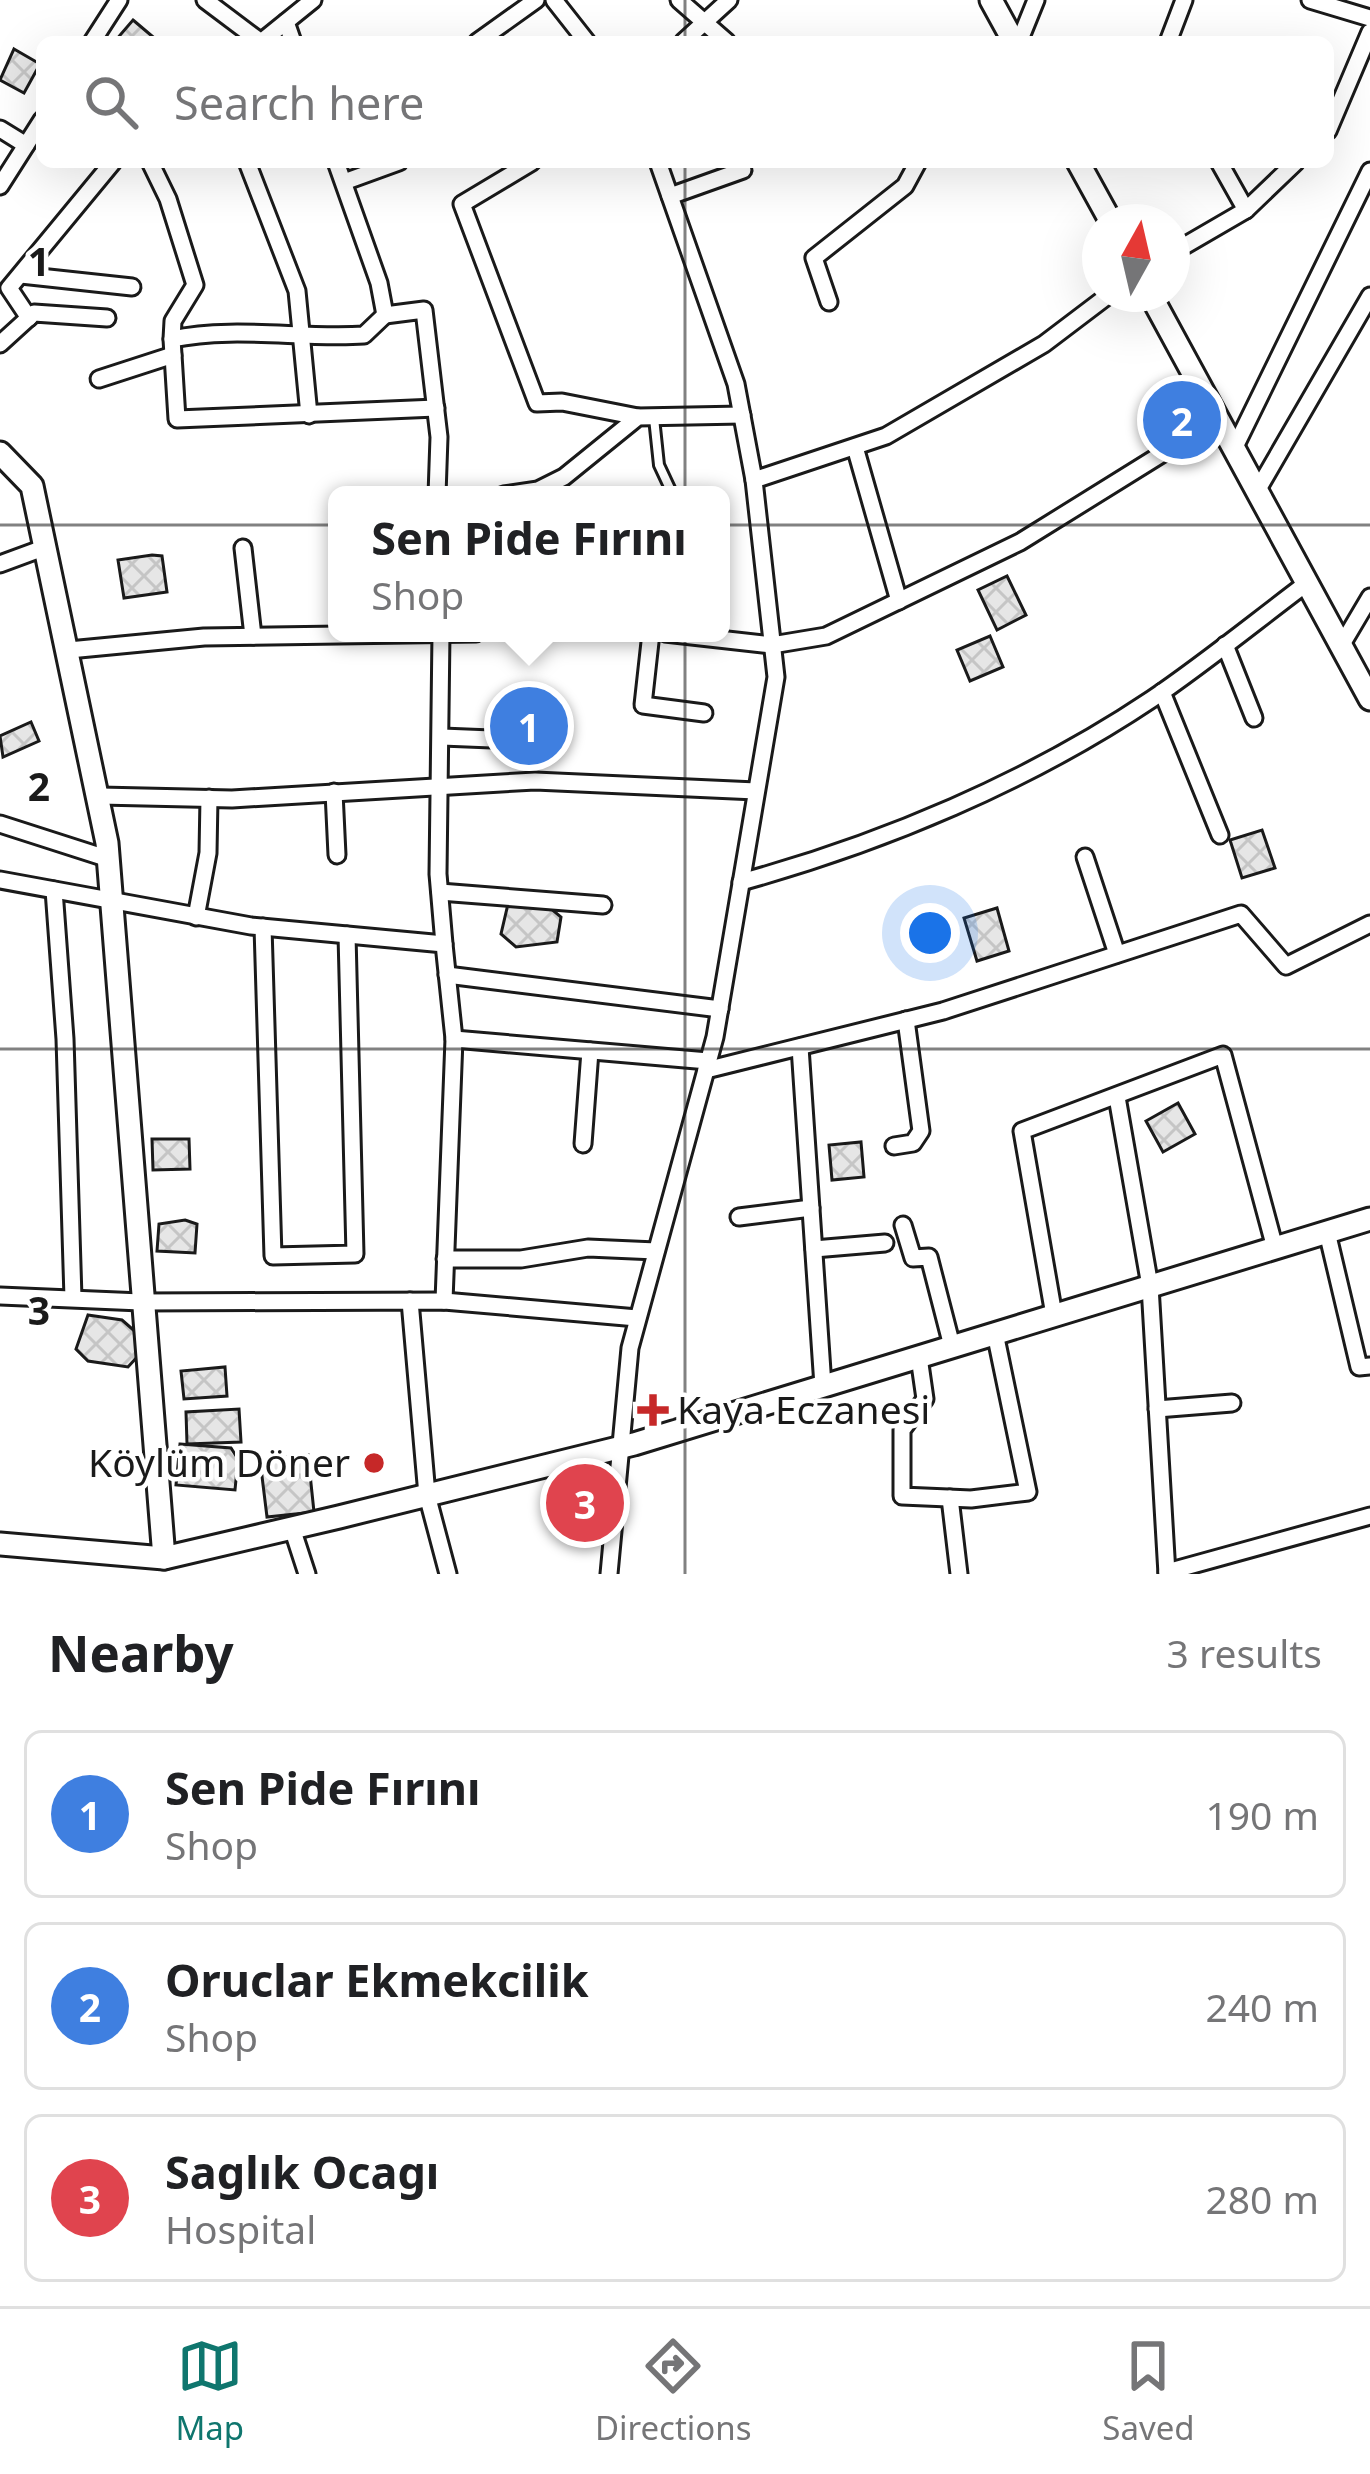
<!DOCTYPE html>
<html lang="en">
<head>
<meta charset="utf-8">
<style>
  :root { --surface:#fff; --page:#f2f2f2; --text:#202124; --muted:#757577; --line:#e0e0e0; --accent:#0f766e }
  body { margin:0; font-family:"Noto Sans",sans-serif; background:var(--page); color:var(--text) }
  .compass { position:absolute; left:1082px; top:204px; width:108px; height:108px; border-radius:50%; background:var(--surface); box-shadow:0 12px 48px #0002; rotate:8deg }
  .you { position:absolute; left:930px; top:933px; width:42px; height:42px; margin:-30px; border:9px solid #fff; border-radius:50%; background:#1a73e8; box-shadow:0 0 0 18px #1a73e833 }
  .badge { display:grid; place-items:center; width:78px; height:78px; border-radius:50%; background:var(--accent); color:#fff; font-size:39px; font-weight:700 }
  .pin { position:absolute; translate:-50% -50%; border:6px solid #fff; box-shadow:0 3px 12px #0006 }
  .popup { position:absolute; left:328px; top:486px; width:402px; height:156px; box-sizing:border-box; display:grid; place-content:center; border-radius:18px; background:var(--surface); filter:drop-shadow(0 3px 9px #0005); font-size:39px; white-space:nowrap; color:var(--muted) }
  .popup b { font-size:45px; color:var(--text) }
  .popup::after { content:''; position:absolute; left:50%; top:100%; margin-left:-24px; border:24px solid transparent; border-top-color:var(--surface) }
  .list { margin:0; padding:0; list-style:none }
  h2 { display:flex; justify-content:space-between; align-items:center; height:156px; margin:0; padding:0 48px; font-size:51px }
  h2 small { font-size:39px; font-weight:400; color:var(--muted) }
  .list li { display:grid; grid-template-columns:78px 1fr auto; gap:36px; align-items:center; box-sizing:border-box; height:168px; margin:0 24px 24px; padding:0 24px; border:3px solid var(--line); border-radius:18px }
  .list b { display:block; font-size:45px; white-space:nowrap }
  .list p { margin:0; font-size:39px; white-space:nowrap; color:var(--muted) }
  .list em { font-size:39px; font-style:normal; color:var(--muted) }
  .icon { flex:none; width:66px; height:66px; fill:none; stroke:currentColor; stroke-width:2; stroke-linecap:round; stroke-linejoin:round }
  .map { position:relative; flex:none; width:1370px; height:1574px; overflow:hidden }
  .search { position:absolute; background:var(--surface); box-shadow:0 12px 48px #0002; left:36px; right:36px; top:36px; height:132px; display:flex; align-items:center; gap:30px; box-sizing:border-box; padding:0 42px; border-radius:18px; color:var(--muted); font-size:45px }
  .sheet { height:732px; background:var(--surface) }
  nav { display:flex; justify-content:space-around; align-items:center; box-sizing:border-box; height:168px; border-top:3px solid var(--line); background:var(--surface); font-size:33px; color:var(--muted) }
  nav a { display:grid; justify-items:center; gap:6px }
  nav .on { color:var(--accent) }
  .map>svg:first-child { display:block }
  .building { fill:url(#building-cross-hatch); stroke:#1a1a1a; stroke-width:3 }
  .lines { fill:none; stroke-linecap:round; stroke-linejoin:round }
  .service-casing { stroke:#1a1a1a; stroke-width:14 }
  .minor-casing { stroke:#1a1a1a; stroke-width:21 }
  .secondary-casing { stroke:#1a1a1a; stroke-width:27 }
  .service { stroke:#fff; stroke-width:8 }
  .minor { stroke:#fff; stroke-width:15 }
  .secondary { stroke:#fff; stroke-width:21 }
  .grid { fill:none; stroke:#1a1a1a; stroke-width:3; stroke-opacity:0.55 }
  .poi-dot { fill:#c62828; stroke:#fff; stroke-width:4.5 }
  .labels { text-anchor:middle; stroke-width:9; stroke-linejoin:round; paint-order:stroke }
  .poi-label { font-size:39px; fill:#1a1a1a; stroke:#fff; text-anchor:start }
  .grid-label { font-size:39px; text-anchor:middle; font-weight:bold; fill:#1a1a1a; stroke:#fff; stroke-width:9; stroke-linejoin:round; paint-order:stroke }
</style>
</head>
<body>
<div class="map">
<svg width="1370" height="1574" viewBox="0 0 1370 1574">
  <defs>
    <pattern id="building-cross-hatch" width="8" height="8" patternUnits="userSpaceOnUse" patternTransform="scale(3)"><rect width="8" height="8" fill="#e6e6e6"/><path d="M0 0l8 8M0 8l8-8" fill="none" stroke="#c5c5c5"/></pattern>
  </defs>
  <rect width="100%" height="100%" fill="#fff"/>
  <!-- building -->
  <g class="building">
    <path d="M133 20 159 42 115 41Z"/>
    <path d="M14 49 40 64 24 93 0 80Z"/>
    <path d="M152 555 162 556 167 592 124 598 118 560Z"/>
    <path d="M1007 576 1026 615 997 630 978 590Z"/>
    <path d="M990 636 1003 667 970 681 957 650Z"/>
    <path d="M31 722 39 741 3 757 0 736Z"/>
    <path d="M1262 830 1275 868 1242 878 1230 840Z"/>
    <path d="M543 902 561 917 557 942 516 947 501 934 508 904Z"/>
    <path d="M997 908 1009 951 977 961 964 918Z"/>
    <path d="M1178 1103 1195 1134 1163 1152 1146 1121Z"/>
    <path d="M152 1139H189L190 1169 153 1170Z"/>
    <path d="M861 1142 864 1177 832 1180 829 1145Z"/>
    <path d="M185 1220 197 1224 195 1253 157 1251 159 1224Z"/>
    <path d="M88 1315 122 1320 138 1334 139 1355 128 1367 88 1361 76 1349Z"/>
    <path d="M225 1367 227 1396 184 1399 181 1371Z"/>
    <path d="M239 1409 241 1442 187 1444 186 1412Z"/>
    <path d="M180 1444 231 1448 238 1459 235 1490 176 1485Z"/>
    <path d="M308 1455 314 1512 267 1517 260 1460Z"/>
  </g>
  <g class="lines">
    <!-- service casing -->
    <g class="service-casing">
      <path id="service" d="M654 418 659 465 673 495"/>
    </g>
    <!-- minor casing -->
    <g class="minor-casing">
      <g id="minor">
        <path d="M205 0 261 42"/>
        <path d="M554 0 587 42"/>
        <path d="M679 0 727 42"/>
        <path d="M1310 0 1370 18"/>
        <path d="M286 22 293 42"/>
        <path d="M92 42 119 0"/>
        <path d="M261 42 313 0"/>
        <path d="M477 42 536 0"/>
        <path d="M683 42 729 0"/>
        <path d="M1019 42 1036 0"/>
        <path d="M1168 42 1184 0"/>
        <path d="M0 129 26 145"/>
        <path d="M1328 131 1370 32"/>
        <path d="M150 162 168 199 195 285 173 321 172 339C234 326 301 339 364 335L385 315"/>
        <path d="M247 162 297 291 309 415"/>
        <path d="M336 162 379 283 385 315 424 310 439 437 437 495"/>
        <path d="M532 162 462 204 537 403 562 402 638 417"/>
        <path d="M1219 162 1246 210"/>
        <path d="M344 182 399 162"/>
        <path d="M0 186 42 120"/>
        <path d="M670 196 743 170"/>
        <path d="M1172 253 1246 210 1296 162"/>
        <path d="M21 275 132 287"/>
        <path d="M829 302 814 258 905 186 918 162"/>
        <path d="M29 318 9 288 113 162"/>
        <path d="M172 339 177 419 436 408"/>
        <path d="M0 344 34 313 107 318"/>
        <path d="M99 379 173 355"/>
        <path d="M855 447 899 601"/>
        <path d="M1234 449 1370 171"/>
        <path d="M754 480 886 436 1044 344 1110 294"/>
        <path d="M1257 491 1370 296"/>
        <path d="M504 495 538 490 564 477 638 417 742 415"/>
        <path d="M243 548 253 636"/>
        <path d="M0 564 46 547"/>
        <path d="M441 633 438 874 444 944"/>
        <path d="M651 633 643 705 704 713"/>
        <path d="M665 633 772 645 826 636 1020 542 1218 419"/>
        <path d="M1225 645 1254 718"/>
        <path d="M1341 646 1370 597"/>
        <path d="M69 650 204 637 476 633"/>
        <path d="M1162 692 1220 835"/>
        <path d="M442 737 543 741"/>
        <path d="M334 792 337 855"/>
        <path d="M100 796 232 799 535 781 756 791"/>
        <path d="M0 824 109 859"/>
        <path d="M1085 857 1117 954"/>
        <path d="M0 880 251 926 444 944 454 1039"/>
        <path d="M741 882C883 843 1028 782 1152 699 1205 663 1255 622 1307 583"/>
        <path d="M54 890 65 1039 73 1298"/>
        <path d="M440 892 603 905"/>
        <path d="M196 917 208 853 209 798"/>
        <path d="M263 927 273 1256 355 1254 347 935"/>
        <path d="M447 975 720 1009"/>
        <path d="M800 1047 823 1386"/>
        <path d="M706 1070 943 1011 1241 914 1286 966 1370 924"/>
        <path d="M1117 1097 1150 1286 1167 1574"/>
        <path d="M583 1144 590 1051"/>
        <path d="M894 1146 913 1143 921 1131 906 1020"/>
        <path d="M739 1217 811 1208"/>
        <path d="M903 1225 913 1258 929 1257 952 1346"/>
        <path d="M1327 1232 1359 1367 1370 1366"/>
        <path d="M814 1249 885 1243"/>
        <path d="M445 1259H521L588 1248 656 1251"/>
        <path d="M0 1296 141 1302 444 1301 637 1318"/>
        <path d="M410 1301 427 1495 448 1574"/>
        <path d="M444 1301 454 1039 708 1061"/>
        <path d="M1054 1315 1022 1131 1223 1055 1275 1248"/>
        <path d="M919 1357 925 1399 902 1430V1496L971 1499 1028 1492 995 1333"/>
        <path d="M1157 1409 1232 1403"/>
        <path d="M950 1498 959 1574"/>
        <path d="M292 1528 307 1574"/>
        <path d="M1167 1572 1370 1516"/>
        <path d="M609 1574 630 1348 715 1037 776 677 754 480 736 384 658 162"/>
      </g>
    </g>
    <!-- secondary casing -->
    <g class="secondary-casing">
      <g id="secondary">
        <path d="M991 0 1014 42"/>
        <path d="M1078 162 1111 222"/>
        <path d="M1150 294 1370 699"/>
        <path d="M0 453 32 486 107 843 164 1558"/>
        <path d="M0 1544 164 1558 339 1517 634 1444 1370 1219"/>
      </g>
    </g>
    <!-- service -->
    <use href="#service" class="service"/>
    <!-- minor -->
    <use href="#minor" class="minor"/>
    <!-- secondary -->
    <use href="#secondary" class="secondary"/>
  </g>
  <!-- grid -->
  <path class="grid" d="M685 0V42M685 162V1574M0 525H1370M0 1049H1370"/>
  <!-- markers -->
  <g class="poi-dot">
    <path d="M647 1392h12v12h12v12h-12v12h-12v-12h-12v-12h12z"/>
    <circle cx="374" cy="1463" r="12"/>
  </g>
  <g class="labels">
    <!-- poi labels -->
    <g class="poi-label">
      <text x="677" y="1424">Kaya Eczanesi</text>
      <text x="350" y="1477" text-anchor="end">Köylüm Döner</text>
    </g>
  </g>
  <g class="grid-label">
    <text x="39" y="276">1</text>
    <text x="39" y="801">2</text>
    <text x="39" y="1325">3</text>
  </g>
</svg>
<svg class="compass" viewBox="-18 -18 36 36"><path d="M0-13l5 13h-10z" fill="#e53935"/><path d="M0 13l5-13h-10z" fill="#757577"/></svg>
<div class="you"></div>
<div class="pin badge" style="left:529px;top:726px;background:#3f7fe0">1</div>
<div class="popup"><b>Sen Pide Fırını</b>Shop</div>
<div class="pin badge" style="left:1182px;top:420px;background:#3f7fe0">2</div>
<div class="pin badge" style="left:585px;top:1503px;background:#e0444e">3</div>
<div class="search"><svg class="icon" aria-label="search" viewBox="0 0 24 24"><circle cx="10" cy="10" r="6"/><path d="M15 15l6 6"/></svg>Search here</div>
</div>
<section class="sheet">
<h2>Nearby<small>3 results</small></h2>
<ul class="list">
<li><span class="badge" style="background:#3f7fe0">1</span><div><b>Sen Pide Fırını</b><p>Shop</p></div><em>190 m</em></li>
<li><span class="badge" style="background:#3f7fe0">2</span><div><b>Oruclar Ekmekcilik</b><p>Shop</p></div><em>240 m</em></li>
<li><span class="badge" style="background:#e0444e">3</span><div><b>Saglık Ocagı</b><p>Hospital</p></div><em>280 m</em></li>
</ul>
</section>
<nav>
<a class="on"><svg class="icon" aria-label="map" viewBox="0 0 24 24"><path d="M3 6l6-2 6 2 6-2v14l-6 2-6-2-6 2zM9 4v14M15 6v14"/></svg>Map</a>
<a><svg class="icon" aria-label="directions" viewBox="0 0 24 24"><path d="M12 3l9 9-9 9-9-9zM9 14v-3h6M13 9l2 2-2 2"/></svg>Directions</a>
<a><svg class="icon" aria-label="saved" viewBox="0 0 24 24"><path d="M7 4h10v16l-5-4-5 4z"/></svg>Saved</a>
</nav>
</body>
</html>
